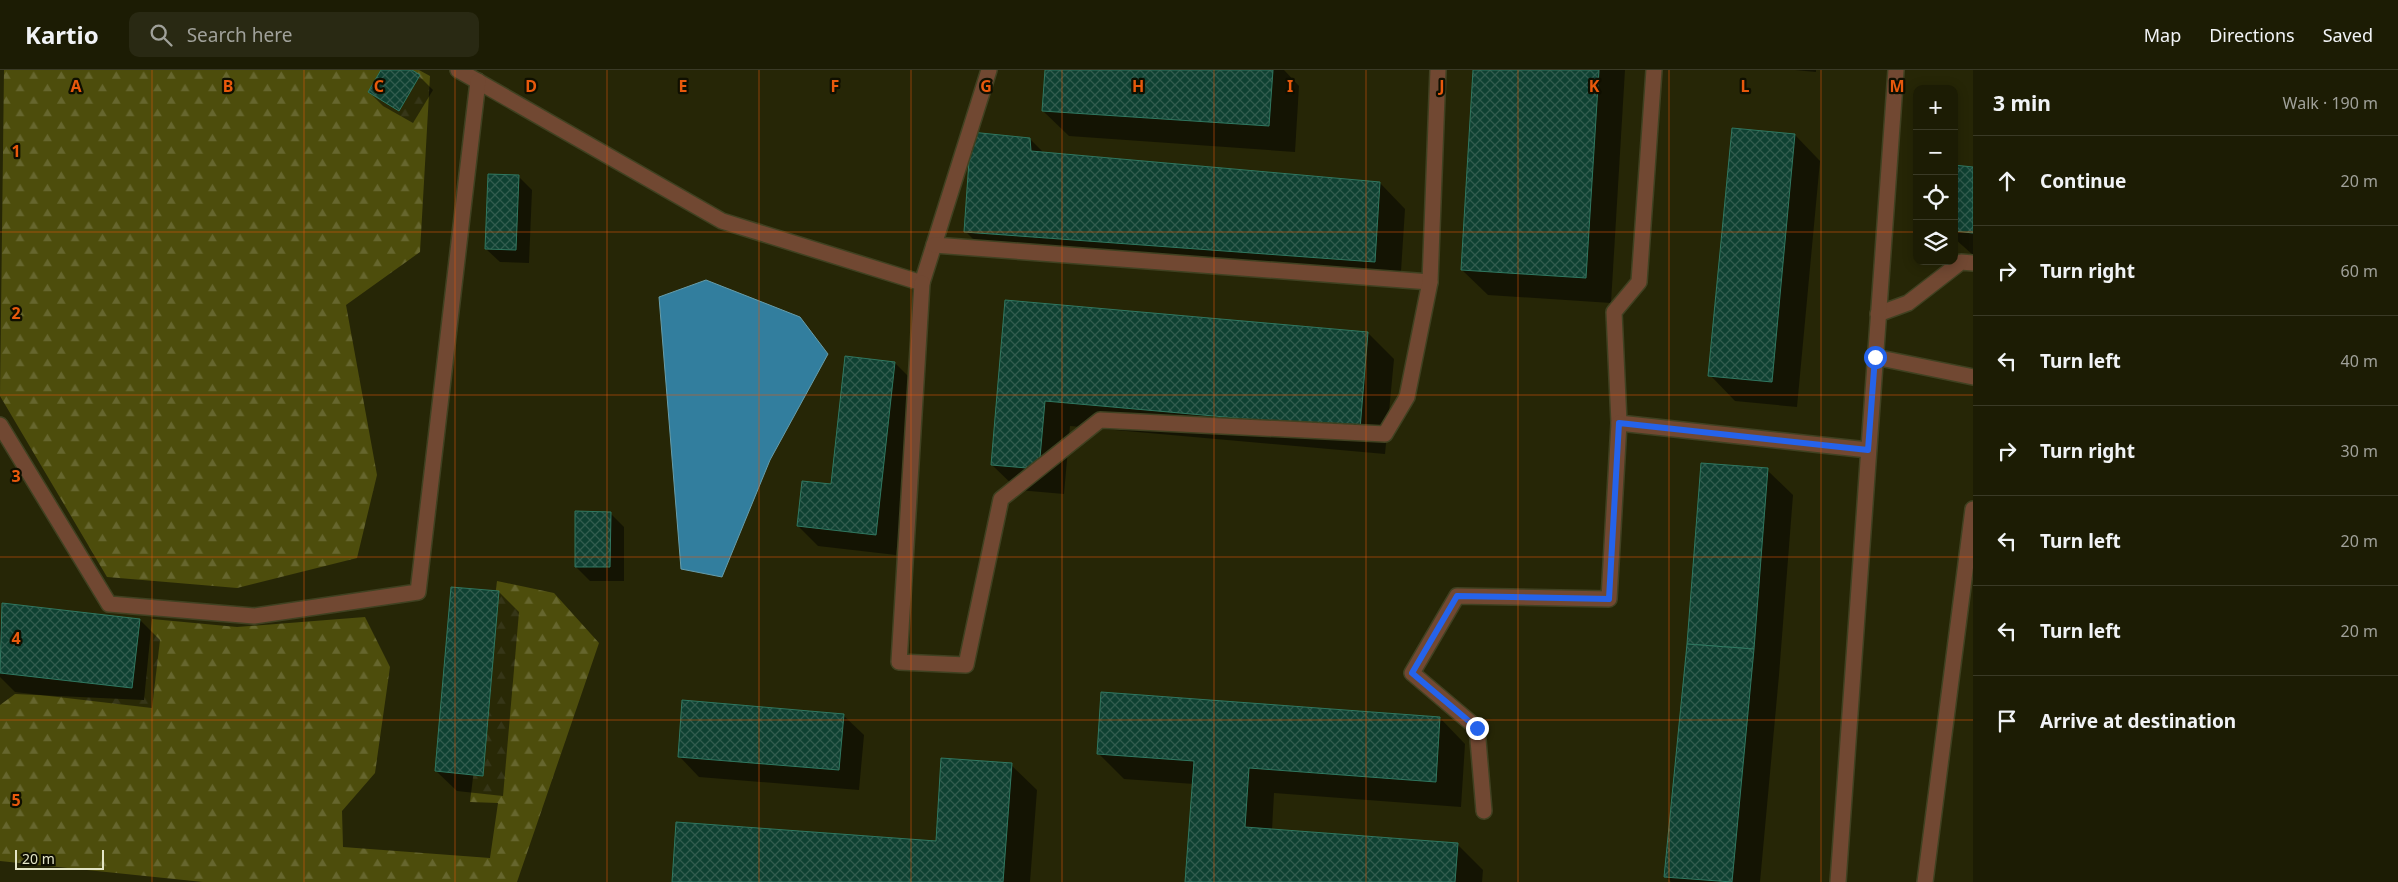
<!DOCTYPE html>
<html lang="en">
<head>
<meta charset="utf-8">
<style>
  :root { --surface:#1c1c04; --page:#292913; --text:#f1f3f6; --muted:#a0a19a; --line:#3a3a26 }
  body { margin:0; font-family:"Noto Sans",sans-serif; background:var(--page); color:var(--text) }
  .controls { position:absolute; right:15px; top:15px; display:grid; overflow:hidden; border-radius:10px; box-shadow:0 2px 12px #0003 }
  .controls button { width:45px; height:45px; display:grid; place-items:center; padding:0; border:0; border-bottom:1px solid var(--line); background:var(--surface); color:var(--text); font:25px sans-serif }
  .scale { position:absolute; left:15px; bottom:12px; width:89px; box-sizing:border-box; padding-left:5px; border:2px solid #e3e4c6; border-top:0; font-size:14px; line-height:18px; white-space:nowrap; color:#e3e4c6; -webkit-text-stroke:4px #0f0f00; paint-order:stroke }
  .stop { position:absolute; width:15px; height:15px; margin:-11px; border:4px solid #2563eb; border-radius:50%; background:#fff }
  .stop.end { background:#2563eb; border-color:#fff; box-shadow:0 1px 5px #0008 }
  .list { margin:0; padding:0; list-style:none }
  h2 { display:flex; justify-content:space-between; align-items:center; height:65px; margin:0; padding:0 20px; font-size:21px }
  h2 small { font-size:16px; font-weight:400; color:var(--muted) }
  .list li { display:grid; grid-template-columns:32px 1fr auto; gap:15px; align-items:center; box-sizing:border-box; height:90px; padding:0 20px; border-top:1px solid var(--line) }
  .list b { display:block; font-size:19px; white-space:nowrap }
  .list em { font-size:16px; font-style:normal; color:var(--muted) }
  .icon { flex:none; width:28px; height:28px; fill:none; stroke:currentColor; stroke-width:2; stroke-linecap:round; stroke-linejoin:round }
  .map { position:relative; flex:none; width:1973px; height:812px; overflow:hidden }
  header { display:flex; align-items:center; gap:30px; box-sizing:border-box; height:70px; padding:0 25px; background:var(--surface); border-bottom:1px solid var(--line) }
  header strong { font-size:24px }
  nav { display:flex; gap:28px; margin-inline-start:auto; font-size:18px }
  .search { width:350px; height:45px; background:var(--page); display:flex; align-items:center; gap:12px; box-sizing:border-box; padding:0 18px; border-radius:10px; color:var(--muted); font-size:19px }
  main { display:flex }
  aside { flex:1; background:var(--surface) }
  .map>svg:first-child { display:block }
  .forest { fill:url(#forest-firs) }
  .water { fill:#327e9e; stroke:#679daa }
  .shadow { fill:#0007 }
  .building { fill:url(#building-cross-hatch); stroke:#307760 }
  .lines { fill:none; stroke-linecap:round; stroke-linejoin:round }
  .minor-casing { stroke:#404121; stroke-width:18 }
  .minor { stroke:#714832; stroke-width:15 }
  .route { stroke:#2563eb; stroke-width:6 }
  .grid { fill:none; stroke:#e8590c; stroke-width:1; stroke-opacity:0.55 }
  .grid-label { font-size:16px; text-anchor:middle; font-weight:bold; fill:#e8590c; stroke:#0f0f00; stroke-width:4.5; stroke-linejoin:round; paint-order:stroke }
</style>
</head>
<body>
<header>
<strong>Kartio</strong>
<div class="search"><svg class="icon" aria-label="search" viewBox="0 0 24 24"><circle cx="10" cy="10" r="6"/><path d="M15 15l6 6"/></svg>Search here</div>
<nav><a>Map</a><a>Directions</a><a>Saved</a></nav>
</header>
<main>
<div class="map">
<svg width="1973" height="812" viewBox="0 0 1973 812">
  <defs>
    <pattern id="forest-firs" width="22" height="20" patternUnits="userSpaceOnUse" patternTransform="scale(1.25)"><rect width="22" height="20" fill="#4d4d0c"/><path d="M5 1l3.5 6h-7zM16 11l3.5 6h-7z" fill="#66662e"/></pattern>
    <pattern id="building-cross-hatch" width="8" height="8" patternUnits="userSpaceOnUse" patternTransform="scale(1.25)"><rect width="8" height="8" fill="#0f4132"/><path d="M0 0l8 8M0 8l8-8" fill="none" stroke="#325c4e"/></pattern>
  </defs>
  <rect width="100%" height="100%" fill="#262606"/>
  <!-- forest -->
  <g class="forest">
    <path d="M4 0H419L430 6 420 182 346 235 377 405 357 488 237 518 107 507 0 326Z"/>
    <path d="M497 511 554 523 599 573 517 812H203L0 791V635L15 624 144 630 152 549 237 557 365 547 390 597 375 703 342 741 343 777 490 788 498 733 470 732Z"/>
  </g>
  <!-- water -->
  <path class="water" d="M706 210 800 247 828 284 770 390 722 507 681 499 659 227Z"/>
  <!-- shadow -->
  <g class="shadow">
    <path d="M382 0H409L419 6 433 20 413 53 383 36 369 22Z"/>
    <path d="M1046 0H1284L1299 16 1295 82 1069 66 1043 41Z"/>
    <path d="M1474 0H1625L1611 233 1488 225 1462 200Z"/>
    <path d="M1795 0H1816V2Z"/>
    <path d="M1795 65 1820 91 1797 337 1735 331 1710 305Z"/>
    <path d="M1030 69 1045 84 1380 113 1405 139 1400 217 991 187 965 161Z"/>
    <path d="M1954 96 1973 98V185L1954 168Z"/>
    <path d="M518 106 532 120 529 193 500 192 486 179Z"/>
    <path d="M1006 231 1368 263 1394 289 1385 384 1070 356 1064 424 1018 420 992 395Z"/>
    <path d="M895 293 915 313 896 485 818 476 798 456 832 416Z"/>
    <path d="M1767 400 1793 425 1779 605 1760 812H1671L1666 807Z"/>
    <path d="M610 443 624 457V511H590L576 497Z"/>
    <path d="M453 518 499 522 519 542 503 726 457 721 436 701Z"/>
    <path d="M3 534 140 550 160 570 152 638 15 622 0 607V559Z"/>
    <path d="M843 645 864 665 859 720 699 707 679 686Z"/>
    <path d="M1440 648 1465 674 1461 737 1274 723 1272 760 1457 774 1483 800 1482 812H1187L1194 714 1124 709 1098 683Z"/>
    <path d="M1011 695 1037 720 1030 812H673L937 772Z"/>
  </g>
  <!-- building -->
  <g class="building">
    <path d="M381 0H412L420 5 399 41 368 22Z"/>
    <path d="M1045 0H1273L1269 56 1042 41Z"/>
    <path d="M1473 0H1599L1586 208 1461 200Z"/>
    <path d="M1732 58 1795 64 1772 312 1708 306Z"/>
    <path d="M971 62 1030 68 1031 81 1380 112 1375 192 964 162Z"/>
    <path d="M1954 95 1973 97V163L1954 161Z"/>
    <path d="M488 104 519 105 516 180 485 179Z"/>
    <path d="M1005 230 1368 262 1360 359 1045 331 1039 399 991 395Z"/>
    <path d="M845 286 895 292 876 465 797 456 802 411 831 414Z"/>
    <path d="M1701 393 1768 398 1754 579 1687 574Z"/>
    <path d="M575 441 611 442 610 497H575Z"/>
    <path d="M451 517 499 521 483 706 435 701Z"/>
    <path d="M2 533 140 549 132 618 0 603Z"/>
    <path d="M1687 574 1754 579 1732 812 1664 807Z"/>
    <path d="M1101 622 1440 647 1436 712 1249 698 1245 757 1458 773 1455 812H1185L1194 691 1097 684Z"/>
    <path d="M682 630 844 644 839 700 678 687Z"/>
    <path d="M941 688 1012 693 1003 812H672L676 752 936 771Z"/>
  </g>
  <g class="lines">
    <!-- minor casing -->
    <g class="minor-casing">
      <g id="minor">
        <path d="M458 0 722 151 922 213 989 0"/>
        <path d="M1654 0 1639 212 1614 242 1619 353 1868 380"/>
        <path d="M934 175 1430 212"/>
        <path d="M922 213 899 592 966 595 1001 429 1100 350 1385 364 1407 327 1430 212 1438 0"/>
        <path d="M1878 244 1908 233 1961 192 1973 193"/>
        <path d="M1875 287 1973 307"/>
        <path d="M0 355 109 534 254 546 418 522 478 11"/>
        <path d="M1484 741 1477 658 1412 603 1457 526 1609 529 1619 353"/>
        <path d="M1838 812 1896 0"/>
        <path d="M1925 812 1973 439"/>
      </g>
    </g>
    <!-- minor -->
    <use href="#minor" class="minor"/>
  </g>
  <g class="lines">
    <!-- route -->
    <path class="route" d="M1477 658 1412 603 1457 526 1609 529 1619 353 1868 380 1875 287"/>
  </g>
  <!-- grid -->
  <path class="grid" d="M152 0V812M304 0V812M455 0V812M607 0V812M759 0V812M911 0V812M1062 0V812M1214 0V812M1366 0V812M1518 0V812M1669 0V812M1821 0V812M0 162H1917M1954 162H1973M0 325H1973M0 487H1973M0 650H1973"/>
  <g class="grid-label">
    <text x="76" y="22">A</text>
    <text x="228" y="22">B</text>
    <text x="379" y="22">C</text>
    <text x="531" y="22">D</text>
    <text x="683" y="22">E</text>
    <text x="835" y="22">F</text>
    <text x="986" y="22">G</text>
    <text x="1138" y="22">H</text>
    <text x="1290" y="22">I</text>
    <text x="1442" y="22">J</text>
    <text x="1594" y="22">K</text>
    <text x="1745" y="22">L</text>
    <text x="1897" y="22">M</text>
    <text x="16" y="87">1</text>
    <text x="16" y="249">2</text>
    <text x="16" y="412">3</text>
    <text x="16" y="574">4</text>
    <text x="16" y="736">5</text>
  </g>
</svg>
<div class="controls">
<button>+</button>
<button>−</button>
<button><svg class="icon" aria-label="locate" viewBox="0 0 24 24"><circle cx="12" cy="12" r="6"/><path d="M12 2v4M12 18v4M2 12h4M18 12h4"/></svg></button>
<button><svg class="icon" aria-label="layers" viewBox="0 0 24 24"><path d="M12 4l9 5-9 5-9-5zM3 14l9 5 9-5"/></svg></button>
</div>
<div class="scale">20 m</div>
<div class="stop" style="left:1875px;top:287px"></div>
<div class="stop end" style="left:1477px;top:658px"></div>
</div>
<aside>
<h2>3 min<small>Walk · 190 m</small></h2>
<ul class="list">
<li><svg class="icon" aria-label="ahead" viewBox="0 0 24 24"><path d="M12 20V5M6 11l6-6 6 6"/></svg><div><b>Continue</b></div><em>20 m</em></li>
<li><svg class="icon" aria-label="right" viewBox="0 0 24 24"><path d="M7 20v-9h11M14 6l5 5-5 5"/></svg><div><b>Turn right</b></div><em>60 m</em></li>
<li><svg class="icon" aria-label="left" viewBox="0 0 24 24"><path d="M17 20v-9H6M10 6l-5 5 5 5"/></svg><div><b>Turn left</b></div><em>40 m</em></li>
<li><svg class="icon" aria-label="right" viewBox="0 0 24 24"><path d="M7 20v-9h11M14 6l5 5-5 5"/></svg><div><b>Turn right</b></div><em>30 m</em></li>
<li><svg class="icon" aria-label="left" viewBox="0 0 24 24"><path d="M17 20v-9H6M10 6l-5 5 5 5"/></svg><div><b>Turn left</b></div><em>20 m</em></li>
<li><svg class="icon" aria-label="left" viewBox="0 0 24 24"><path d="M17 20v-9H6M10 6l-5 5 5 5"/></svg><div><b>Turn left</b></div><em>20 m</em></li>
<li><svg class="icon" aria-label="arrive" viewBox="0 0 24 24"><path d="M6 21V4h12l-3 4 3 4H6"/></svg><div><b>Arrive at destination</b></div></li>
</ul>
</aside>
</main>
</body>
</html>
